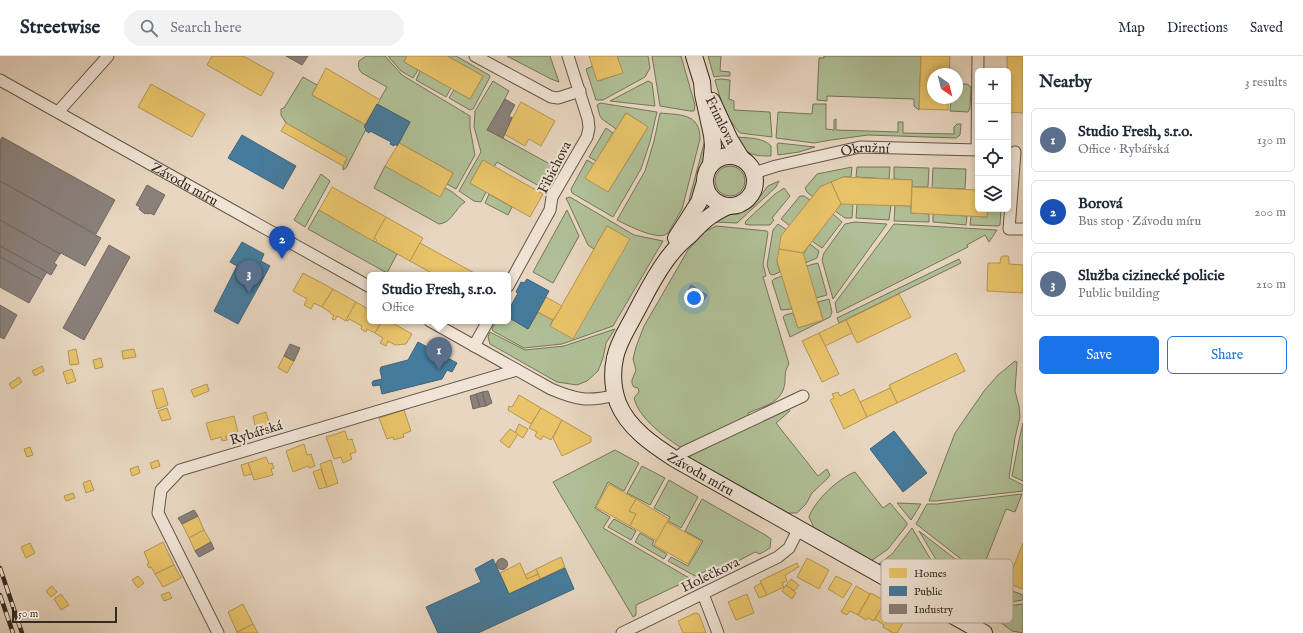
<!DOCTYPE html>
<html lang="en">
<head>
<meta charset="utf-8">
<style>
  :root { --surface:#fff; --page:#f2f2f3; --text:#1f2937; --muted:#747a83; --line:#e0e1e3; --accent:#1a73e8 }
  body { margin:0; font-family:"IM FELL English",serif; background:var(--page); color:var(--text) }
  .controls { position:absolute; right:12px; top:12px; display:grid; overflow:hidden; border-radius:6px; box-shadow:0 2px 6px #0003 }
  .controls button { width:36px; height:36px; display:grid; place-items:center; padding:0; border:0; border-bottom:1px solid var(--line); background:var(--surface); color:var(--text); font:20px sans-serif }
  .compass { position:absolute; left:927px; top:12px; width:36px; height:36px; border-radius:50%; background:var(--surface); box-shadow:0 2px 6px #0003; rotate:145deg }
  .scale { position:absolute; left:12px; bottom:10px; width:105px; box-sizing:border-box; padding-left:4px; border:2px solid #372b21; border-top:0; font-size:11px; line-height:14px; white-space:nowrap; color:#372b21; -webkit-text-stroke:3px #f0e4d6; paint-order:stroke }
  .you { position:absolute; left:694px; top:242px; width:14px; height:14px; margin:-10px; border:3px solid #fff; border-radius:50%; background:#1a73e8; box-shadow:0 0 0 6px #1a73e833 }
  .badge { display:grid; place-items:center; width:26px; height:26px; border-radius:50%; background:var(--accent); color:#fff; font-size:13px; font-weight:700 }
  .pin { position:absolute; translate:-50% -33px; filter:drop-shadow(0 1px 2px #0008) }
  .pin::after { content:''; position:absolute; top:21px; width:14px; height:12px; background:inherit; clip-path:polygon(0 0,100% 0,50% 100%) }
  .popup { position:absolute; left:367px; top:216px; width:144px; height:52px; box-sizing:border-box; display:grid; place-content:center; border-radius:6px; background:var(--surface); filter:drop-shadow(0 1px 3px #0005); font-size:13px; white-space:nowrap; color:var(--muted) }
  .popup b { font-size:15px; color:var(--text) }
  .popup::after { content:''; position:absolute; left:50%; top:100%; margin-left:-8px; border:8px solid transparent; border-top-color:var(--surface) }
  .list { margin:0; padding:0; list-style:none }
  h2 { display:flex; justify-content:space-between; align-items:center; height:52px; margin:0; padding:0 16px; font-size:17px }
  h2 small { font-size:13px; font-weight:400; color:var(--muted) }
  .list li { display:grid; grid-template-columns:26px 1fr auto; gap:12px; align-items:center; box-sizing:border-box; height:64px; margin:0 8px 8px; padding:0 8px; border:1px solid var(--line); border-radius:6px }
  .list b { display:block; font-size:15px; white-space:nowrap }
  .list p { margin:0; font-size:13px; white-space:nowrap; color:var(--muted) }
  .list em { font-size:13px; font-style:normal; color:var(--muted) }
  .actions { display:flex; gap:8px; padding:12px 16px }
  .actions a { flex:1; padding:9px 0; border:1px solid var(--accent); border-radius:6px; text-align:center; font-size:14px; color:var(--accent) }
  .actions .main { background:var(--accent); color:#fff }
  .icon { flex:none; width:22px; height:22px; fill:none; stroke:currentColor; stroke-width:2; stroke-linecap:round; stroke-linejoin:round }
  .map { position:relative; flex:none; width:1023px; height:577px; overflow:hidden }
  header { display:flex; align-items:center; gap:24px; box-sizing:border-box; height:56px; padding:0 20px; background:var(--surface); border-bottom:1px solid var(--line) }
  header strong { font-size:19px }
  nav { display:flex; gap:22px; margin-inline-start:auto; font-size:14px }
  .search { width:280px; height:36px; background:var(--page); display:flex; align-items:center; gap:10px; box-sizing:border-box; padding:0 14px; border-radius:22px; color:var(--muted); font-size:15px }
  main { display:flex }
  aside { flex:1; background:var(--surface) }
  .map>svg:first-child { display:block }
  .green { fill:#b0bf96; stroke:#74755c }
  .homes { fill:#e9c46a; stroke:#b49654 }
  .public { fill:#457b9d; stroke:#416378 }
  .industry { fill:#8a817c; stroke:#716761 }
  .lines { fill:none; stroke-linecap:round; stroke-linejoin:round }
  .street-casing { stroke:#635649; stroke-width:13 }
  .secondary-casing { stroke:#372b21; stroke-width:18 }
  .street { stroke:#f0e4d6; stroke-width:11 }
  .secondary { stroke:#f0e4d6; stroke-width:16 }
  .rail-casing { stroke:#372b21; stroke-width:4.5 }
  .rail { stroke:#f0e4d6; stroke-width:3; stroke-dasharray:9; stroke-linecap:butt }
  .labels { text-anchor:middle; stroke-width:4; stroke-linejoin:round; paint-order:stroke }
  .street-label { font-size:14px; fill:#372b21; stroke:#f0e4d6 }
  .key { fill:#f0e4d6; stroke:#b8aca0; stroke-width:1 }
  .key-label { font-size:11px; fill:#372b21 }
</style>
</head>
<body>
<header>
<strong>Streetwise</strong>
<div class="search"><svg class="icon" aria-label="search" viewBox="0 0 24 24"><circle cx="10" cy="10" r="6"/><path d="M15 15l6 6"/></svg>Search here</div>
<nav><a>Map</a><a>Directions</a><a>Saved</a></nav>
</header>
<main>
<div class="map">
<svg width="1023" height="577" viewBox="0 0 1023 577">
  <rect width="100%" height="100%" fill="#e8d6c0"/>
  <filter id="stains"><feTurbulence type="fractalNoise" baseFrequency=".005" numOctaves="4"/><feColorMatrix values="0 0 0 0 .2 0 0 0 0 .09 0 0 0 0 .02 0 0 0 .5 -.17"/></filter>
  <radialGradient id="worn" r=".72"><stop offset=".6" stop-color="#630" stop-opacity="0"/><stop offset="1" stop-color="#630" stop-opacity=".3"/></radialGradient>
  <!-- green -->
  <g class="green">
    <path d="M366 0H385L402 19 470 60V72L475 99 456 133 447 128 453 117 399 87 410 66 377 48 387 31 362 17C358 13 358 10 359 5Z"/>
    <path d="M388 0H407L404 6 418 14 413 22 401 15Z"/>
    <path d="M447 0H456L489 19 490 21 473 53 470 54 449 42 454 34 470 43 483 20Z"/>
    <path d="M507 0H550L559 26 551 23Z"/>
    <path d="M617 0H648L650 12 645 21 603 44H596L586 13 593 10 598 25 622 17Z"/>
    <path d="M652 0H681L695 49 694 55H690L660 50Z"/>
    <path d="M708 0H721L720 15 730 16V20H721L714 21Z"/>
    <path d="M824 0H921L919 54 914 50V43L827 40V45L817 44 819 2H824Z"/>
    <path d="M420 15 451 32 446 41 416 24Z"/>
    <path d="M303 21 317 29 312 39 366 69V73L346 112 343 114V110L347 102 286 67 281 59V53L284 52Z"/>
    <path d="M720 23 730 24 729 43 734 45V54L770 56 772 81 740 77C726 62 720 43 715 24Z"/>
    <path d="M493 25 509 35 488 74 557 112 546 134 497 106 494 111 483 104 470 127 486 136 481 146 474 145 459 135 481 96 474 71 475 55Z"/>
    <path d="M648 25 652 27 655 50 610 45Z"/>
    <path d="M957 28H967L971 31 970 52 968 56 950 55 951 42H957Z"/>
    <path d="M600 47 657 56 650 86 641 113 613 161 572 137 571 133 587 104 594 108 608 136 648 71 626 57 616 73 602 63 600 60 597 49Z"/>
    <path d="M813 48H826V73L834 74V64L836 63V74L898 76V66H903V77L954 78V71L957 68H961L960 79 956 82 868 79 831 84 814 87 776 82 778 56 812 58Z"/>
    <path d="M660 57C680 59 700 57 700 83L682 153 668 177C659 186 627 169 617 164L645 115 654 85Z"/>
    <path d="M606 72 613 77 596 105 589 101Z"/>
    <path d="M734 81C746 82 763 81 771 90V100C749 100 748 98 734 81Z"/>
    <path d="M705 84V102L698 115 697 134 691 149 689 144Z"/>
    <path d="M778 87 815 91 799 96 778 99 777 89Z"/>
    <circle cx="730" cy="125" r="15"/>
    <path d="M385 110 439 140 445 132 451 135 465 146C455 152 452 167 439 168L374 132Z"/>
    <path d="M852 111 851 121H843L820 131 813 141 807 136 805 132 817 118Z"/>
    <path d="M857 111H890L889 123 856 121Z"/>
    <path d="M894 111 929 112 928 131H912V124L894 123Z"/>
    <path d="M933 112 966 113 965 133 932 132Z"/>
    <path d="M321 118 330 125 305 171 294 164Z"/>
    <path d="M779 125 776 131 737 167 714 166 726 159 739 158 746 154 752 151 768 130Z"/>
    <path d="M784 132 790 140 772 162 774 164 770 169H749L745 168 746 165 775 138Z"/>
    <path d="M489 138 512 151 508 159 485 147Z"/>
    <path d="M800 140H804L810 144 790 170 781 163Z"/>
    <path d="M570 141 634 179 663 185 613 270 562 288 524 292 493 275 492 273 496 265H508V261L528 273 538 256 553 264 550 270 629 183 607 170 594 193 588 189 566 142Z"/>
    <path d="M842 147 853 148 852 162H845L835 155Z"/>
    <path d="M857 148 891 149 889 164 856 162Z"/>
    <path d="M895 149 911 150V157L929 158V166L894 165Z"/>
    <path d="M988 153H1001L1000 169 998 170 970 169 971 160 987 161Z"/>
    <path d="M319 154 397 198 387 217 308 173Z"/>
    <path d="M567 154 579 180 553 227 533 216Z"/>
    <path d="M833 158 842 166 822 192 812 185Z"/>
    <path d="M933 158 967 160 966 169 933 166Z"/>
    <path d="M855 166 887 168 833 243 822 204 824 197 845 168Z"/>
    <path d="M778 168 787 174 777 205 780 216 773 219 770 218 767 209 773 174Z"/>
    <path d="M894 168 997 174 989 186 985 179 967 189 968 191 837 257 835 247Z"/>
    <path d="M716 170 767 175 768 177 763 208 766 220 763 221 789 308C785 314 785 319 785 326 783 347 764 350 748 357L749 362 683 393C666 382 639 363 634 342L639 336 638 332 634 331 632 328V324L636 314 633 303 636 291 644 270 688 194 706 175Z"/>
    <path d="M810 188 819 195 817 202 805 207 803 198Z"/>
    <path d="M959 203 961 207 839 267 837 262Z"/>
    <path d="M818 207 827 239 816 242 806 210Z"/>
    <path d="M782 220 792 253 781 254 772 225 774 223Z"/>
    <path d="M829 243 832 256 830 261 790 281 783 261 785 259 793 257 798 272 823 264 818 246Z"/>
    <path d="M615 273 606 287 603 302 598 315 587 325 577 329 557 326 490 288 488 281 490 276 525 294 564 290Z"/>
    <path d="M1015 305 1017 306 1015 335 1019 350 1020 361 1015 382 1009 422 1023 429V435L936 445H929L955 377 984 335 998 319Z"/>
    <path d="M788 352 790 355 776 367 818 420 827 413 830 419 828 422 812 437 806 448 797 457H788L690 402 689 398Z"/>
    <path d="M1023 367V425L1012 420 1019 384Z"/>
    <path d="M615 394 639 407 624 435 608 426 595 452 610 461 603 472 691 523 636 549V559L633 561 553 426Z"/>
    <path d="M642 410 665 422 650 449 627 437Z"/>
    <path d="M855 416 883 452 890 447 907 467V469L888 493 871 505 814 472 809 461C815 444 839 422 855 416Z"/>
    <path d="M669 424 698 441 681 472 668 465 670 461 654 452Z"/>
    <path d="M1022 438 1015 456 1006 453 984 509 1010 520 1007 527 983 520 916 468 927 448H937Z"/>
    <path d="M702 443 767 480 771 483 770 492 760 498 755 496 729 510V514L716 519 708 514 695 520 668 505 671 501 688 510 703 485 685 475Z"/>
    <path d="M897 447 921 448 911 464Z"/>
    <path d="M614 463 636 475 631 484 608 471Z"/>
    <path d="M912 472 949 534 942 538 928 537 879 508 892 498Z"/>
    <path d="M919 475 981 523 1023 539V544L979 551 972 548 973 546 961 538 960 540 953 532Z"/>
    <path d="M640 477 654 485 652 489 667 498 664 503 635 486Z"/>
    <path d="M1023 548V577L1012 575 983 553Z"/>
  </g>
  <!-- homes -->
  <g class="homes">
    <path d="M212 0H243L274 17 261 40 207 9Z"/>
    <path d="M407 0H447L483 20 470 43 404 6Z"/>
    <path d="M589 0H617L623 17 597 25Z"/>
    <path d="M921 0H950L949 18H933V42H948V54L919 53Z"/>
    <path d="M1007 0H1023V57L1008 56Z"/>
    <path d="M326 12 380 44 366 69 312 39Z"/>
    <path d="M151 28 205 58 192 81 138 51Z"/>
    <path d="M521 46 555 65 541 90 529 83 525 90 504 78Z"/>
    <path d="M626 57 648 71 608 136 585 122Z"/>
    <path d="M286 67 347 102 343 110 281 75Z"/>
    <path d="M399 87 453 117 440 141 385 110Z"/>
    <path d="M483 104 543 138 530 161 470 127Z"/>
    <path d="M843 121 912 124 911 150 841 148 831 126Z"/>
    <path d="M831 126 841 148 803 197 779 193 781 180 820 131Z"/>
    <path d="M332 131 386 161 373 185 319 154Z"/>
    <path d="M912 131 978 134V153H988L987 161 911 157Z"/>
    <path d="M386 161 423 182 410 205 376 186 377 184 374 182Z"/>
    <path d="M607 170 630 183 573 283 550 270Z"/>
    <path d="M420 187 478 219H435L410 205Z"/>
    <path d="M779 193 803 197 823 264 798 272 777 205Z"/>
    <path d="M1003 200H1008L1009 202V208L1023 209V237L987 235 988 207H1000L1001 201Z"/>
    <path d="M303 217 333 233 322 251 314 247 311 253 304 249 307 243 293 235Z"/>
    <path d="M333 233 356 246 346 265 337 260 335 264 332 263 334 260 330 257V256L322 251Z"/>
    <path d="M899 238 911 261 857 287 846 264Z"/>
    <path d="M546 241 562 250 553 264 538 256Z"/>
    <path d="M356 246 370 254V265H382L375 277 367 273 366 276 361 273 362 270 349 263 348 265 346 264Z"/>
    <path d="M846 264 852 277 825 290 819 277Z"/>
    <path d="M382 265H389L412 278 406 288 395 289 388 285 386 290 380 287 383 282 375 277Z"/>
    <path d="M819 277 839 318 822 326 802 285Z"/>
    <path d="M76 293 79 308 70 309 68 295Z"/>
    <path d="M134 293 136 301 123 303 122 295Z"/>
    <path d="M956 297 965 315 897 347 889 329Z"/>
    <path d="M284 300 294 305 287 317 278 312Z"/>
    <path d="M101 302 103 311 95 313 93 304Z"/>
    <path d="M42 310 44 315 35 320 32 315Z"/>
    <path d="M72 313 76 325 67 328 63 316Z"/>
    <path d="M19 321 22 326 12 333 9 328Z"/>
    <path d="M207 328 209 335 194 341 191 334Z"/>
    <path d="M163 332 168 349 157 353 152 335Z"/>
    <path d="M890 332 897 347 867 361 860 346Z"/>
    <path d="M854 333 867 361 844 373 830 344 834 342 832 338 838 336 840 340Z"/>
    <path d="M519 339 541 352 531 368 508 354 509 350 512 351Z"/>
    <path d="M167 352 171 363 162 365 158 355Z"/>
    <path d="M541 352 562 364 551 384 543 380 541 384 535 380 537 376 529 372Z"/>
    <path d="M404 354 411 375 403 378 404 381 394 384 393 381 387 383 379 362Z"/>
    <path d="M266 356 270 370 256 374 253 360Z"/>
    <path d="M234 360 238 376 226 380 227 384 222 385 221 381 211 384 206 367Z"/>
    <path d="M562 364 591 381V386L562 400 553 382Z"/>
    <path d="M519 368 528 373 523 382 515 377Z"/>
    <path d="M510 373 518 378 509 392 500 385Z"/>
    <path d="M345 375 348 384 352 383 356 396 350 398 352 403 343 407 341 401 334 403 326 381Z"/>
    <path d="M304 388 307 399 311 398 315 410 309 412 308 410 293 416 286 395Z"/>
    <path d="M30 391 33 399 27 401 24 393Z"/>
    <path d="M266 401 269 408 272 407 274 412 271 413 273 419 254 424 248 407Z"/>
    <path d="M158 404 160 410 152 413 150 407Z"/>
    <path d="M331 404 338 427 327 431 320 408Z"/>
    <path d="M248 407 252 418 244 420 241 409Z"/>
    <path d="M138 410 140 417 132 420 130 413Z"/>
    <path d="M321 413 327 431 319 433 313 416Z"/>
    <path d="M90 424 94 434 86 437 83 427Z"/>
    <path d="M609 428 636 443 629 455 636 458 630 470 596 451Z"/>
    <path d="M73 437 75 442 66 445 64 440Z"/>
    <path d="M636 443 669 463 657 485 630 470 636 458 629 455Z"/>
    <path d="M198 460 204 474 189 482 182 468Z"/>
    <path d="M667 466 701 485 688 508 654 489Z"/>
    <path d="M204 474 211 486 195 495 189 482Z"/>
    <path d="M163 486 174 509 155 518 151 511 149 512 147 508 149 507 144 496Z"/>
    <path d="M30 487 35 497 26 502 21 491Z"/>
    <path d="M1023 487V533L1007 527Z"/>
    <path d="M561 501 565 511 540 523 536 513Z"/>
    <path d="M807 502 829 514 819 533 797 521Z"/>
    <path d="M520 507 527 523 538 518 540 523 509 538 500 517Z"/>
    <path d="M797 507 799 511 796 512V513L785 519 787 525 782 527 784 531 767 539 760 525Z"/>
    <path d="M174 509 181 522 163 531 155 518Z"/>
    <path d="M536 513 538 518 527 523 525 519Z"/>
    <path d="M138 520 144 527 138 532 132 524Z"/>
    <path d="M836 520 852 528 843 542 828 533Z"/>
    <path d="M791 523 799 529 794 535 786 529Z"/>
    <path d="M761 527 767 539 759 542 754 531Z"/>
    <path d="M786 529 796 537 792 543 782 535Z"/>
    <path d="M52 530 57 536 51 541 46 535Z"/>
    <path d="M856 530 870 538 858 559 850 555 847 559 841 556Z"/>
    <path d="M169 536 172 542 164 545 161 539Z"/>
    <path d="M871 537 885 545 874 565 868 562 866 564 858 559Z"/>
    <path d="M61 538 69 549 61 554 54 543Z"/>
    <path d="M747 538 754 557 736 564 728 546Z"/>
    <path d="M885 545 908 558 897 577H893L883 571 884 569 875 563Z"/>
    <path d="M243 548 253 568 237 576 228 556Z"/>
    <path d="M695 557 699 558 706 577H683L678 565Z"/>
    <path d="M253 568 258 577H237V576Z"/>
  </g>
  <!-- public -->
  <g class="public">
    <path d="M377 48 410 66 397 90 395 88 394 90 390 88 391 86 370 75 369 77 365 74 366 73 364 71Z"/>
    <path d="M242 79 296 110 283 133 228 102Z"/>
    <path d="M242 186 264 198 261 205 270 210 238 268 214 255 237 210 230 206Z"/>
    <path d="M527 223 549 235 528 273 508 261V255L518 237 516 236 521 226 524 227Z"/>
    <path d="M418 286 457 307 452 316 447 314 442 323 382 338 380 329 373 330 372 327 373 325 382 323 380 314 381 311 408 304Z"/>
    <path d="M894 375 927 417 903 436 870 393Z"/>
    <path d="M493 503 509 538 565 512 574 533 478 577H438L426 551 481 526 475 513Z"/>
  </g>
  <!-- industry -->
  <g class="industry">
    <path d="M286 0H308L302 9Z"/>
    <path d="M505 43 515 49 509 60 512 62 503 82 487 74Z"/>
    <path d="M2 81 115 144 96 178 0 125V85Z"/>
    <path d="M0 125 101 182 85 210 61 197 60 198 0 164Z"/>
    <path d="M147 129 165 139 154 159 150 157 149 158 146 157 145 158 140 154 139 153 140 151 136 149Z"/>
    <path d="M0 164 60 198 54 207 57 209 51 219 0 190Z"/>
    <path d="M109 189 130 201 84 284 63 272Z"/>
    <path d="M0 190 47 216 42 224 0 201Z"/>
    <path d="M0 201 42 224 29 247 0 231Z"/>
    <path d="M691 229 707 239 701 249 685 240Z"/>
    <path d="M0 249 17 259 4 283 0 281Z"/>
    <path d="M290 288 300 292 294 305 284 300Z"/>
    <path d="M488 335 492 347 486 350 482 336Z"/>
    <path d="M482 336 486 350 480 351 476 338Z"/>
    <path d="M476 338 480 351 473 353 470 340Z"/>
    <path d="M194 454 198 460 182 468 178 462Z"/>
    <path d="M211 486 214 493 199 501 195 495Z"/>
    <circle cx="502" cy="508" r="5.5"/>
  </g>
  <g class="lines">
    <!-- street casing -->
    <g class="street-casing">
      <g id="street">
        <path d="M475 0 551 41 558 42 580 35"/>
        <path id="s1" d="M0 24 370 231"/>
        <path d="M58 56 108 0"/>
        <path d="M977 94 978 0"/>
        <path d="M1015 96 1009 173H1023"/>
        <path id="s2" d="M754 117 776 110 860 91 978 94"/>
        <path d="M508 230 550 154 552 141 587 81 589 72 588 63 568 0"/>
        <path d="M430 265 551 333C577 344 588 346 616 339"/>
        <path d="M474 290 488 265"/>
        <path d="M675 403 684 396 803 340"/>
        <path d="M703 538 718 577"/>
        <path d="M218 577 158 457 161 434 180 414 517 314"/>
        <path d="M622 577 778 501 789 492 799 472"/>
      </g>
    </g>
    <!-- secondary casing -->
    <g class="secondary-casing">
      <g id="secondary">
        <path d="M694 0 702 26 703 38 712 79 713 90 711 108"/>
        <path d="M712 45 730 84 741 102"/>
        <circle cx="730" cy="125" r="25"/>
        <path id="s3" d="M728 150C711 158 703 165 690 179 683 185 676 191 671 198 656 216 646 238 635 258 628 272 618 286 615 302 612 316 613 333 618 347 628 372 653 389 675 403L984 577"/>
        <path d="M676 182 699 146 705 126"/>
      </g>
    </g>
    <!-- street -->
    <use href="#street" class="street"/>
    <!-- secondary -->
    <use href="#secondary" class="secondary"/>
    <!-- rail casing -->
    <g class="rail-casing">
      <g id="rail">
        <path d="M0 512 22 577"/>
        <path d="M0 539 13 577"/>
      </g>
    </g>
    <!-- rail -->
    <use href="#rail" class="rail"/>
  </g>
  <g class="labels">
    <!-- street labels -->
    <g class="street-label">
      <text transform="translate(721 64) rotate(64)" y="5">Frimlova</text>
      <text dy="5" stroke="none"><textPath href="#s2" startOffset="114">Okružní</textPath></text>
      <text transform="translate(554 111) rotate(-63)" y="5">Fibichova</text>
      <text dy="5" stroke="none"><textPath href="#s1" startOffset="212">Závodu míru</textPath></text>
      <text transform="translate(256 376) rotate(-17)" y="5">Rybářská</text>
      <text dy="5" stroke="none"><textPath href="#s3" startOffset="350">Závodu míru</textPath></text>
      <text transform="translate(710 518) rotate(-26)" y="5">Holečkova</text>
    </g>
  </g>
  <!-- legend -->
  <rect x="881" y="503" width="132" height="64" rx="6" class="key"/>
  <rect x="889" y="512" width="18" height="10" fill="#e9c46a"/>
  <rect x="889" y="530" width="18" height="10" fill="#457b9d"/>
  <rect x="889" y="548" width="18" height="10" fill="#8a817c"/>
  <g class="key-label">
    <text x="914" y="521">Homes</text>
    <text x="914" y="539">Public</text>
    <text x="914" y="557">Industry</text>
  </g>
  <rect width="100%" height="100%" filter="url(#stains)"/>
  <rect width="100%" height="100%" fill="url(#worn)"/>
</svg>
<div class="controls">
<button>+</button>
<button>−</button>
<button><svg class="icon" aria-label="locate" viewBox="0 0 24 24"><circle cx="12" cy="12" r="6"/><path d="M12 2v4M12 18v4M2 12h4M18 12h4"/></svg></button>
<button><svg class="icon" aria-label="layers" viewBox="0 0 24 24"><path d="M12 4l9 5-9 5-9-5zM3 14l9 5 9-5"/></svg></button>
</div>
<svg class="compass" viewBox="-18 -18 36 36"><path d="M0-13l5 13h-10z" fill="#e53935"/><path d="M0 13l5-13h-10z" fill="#747a83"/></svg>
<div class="scale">50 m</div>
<div class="you"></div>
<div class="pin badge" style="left:439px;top:314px;background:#5c6f8a">1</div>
<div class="popup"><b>Studio Fresh, s.r.o.</b>Office</div>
<div class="pin badge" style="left:282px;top:203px;background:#1a4fb4">2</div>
<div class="pin badge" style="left:249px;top:237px;background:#5c6f8a">3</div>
</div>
<aside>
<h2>Nearby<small>3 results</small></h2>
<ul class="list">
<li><span class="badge" style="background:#5c6f8a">1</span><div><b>Studio Fresh, s.r.o.</b><p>Office · Rybářská</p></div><em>130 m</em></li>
<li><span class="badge" style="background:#1a4fb4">2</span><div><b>Borová</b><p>Bus stop · Závodu míru</p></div><em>200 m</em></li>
<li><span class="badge" style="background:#5c6f8a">3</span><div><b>Služba cizinecké policie</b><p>Public building</p></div><em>210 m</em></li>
</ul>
<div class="actions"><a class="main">Save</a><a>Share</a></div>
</aside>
</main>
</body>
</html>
